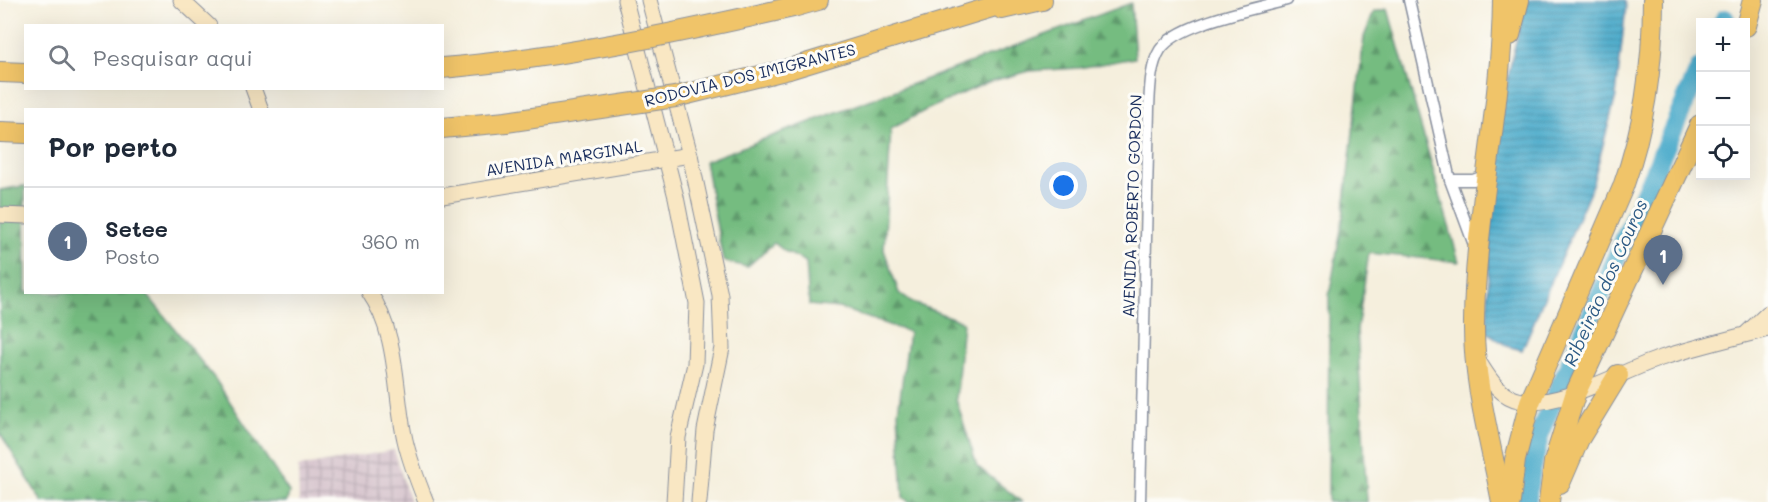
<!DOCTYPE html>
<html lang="pt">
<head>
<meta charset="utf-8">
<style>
  :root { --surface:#fff; --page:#f6f6f7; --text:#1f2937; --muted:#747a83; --line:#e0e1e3; --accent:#c8321e }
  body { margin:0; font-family:Mali,sans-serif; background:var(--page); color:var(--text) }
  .controls { position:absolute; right:18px; top:18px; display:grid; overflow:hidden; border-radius:0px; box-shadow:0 6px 24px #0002 }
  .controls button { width:54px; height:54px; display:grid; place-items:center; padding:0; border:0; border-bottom:2px solid var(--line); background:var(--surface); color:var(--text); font:30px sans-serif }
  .you { position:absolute; left:1064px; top:186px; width:21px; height:21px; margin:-15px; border:4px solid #fff; border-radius:50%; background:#1a73e8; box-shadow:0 0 0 9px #1a73e833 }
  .badge { display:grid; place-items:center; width:39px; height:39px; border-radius:50%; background:var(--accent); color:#fff; font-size:20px; font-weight:700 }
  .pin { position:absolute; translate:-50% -50px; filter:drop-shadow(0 2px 3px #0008) }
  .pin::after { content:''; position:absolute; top:32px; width:21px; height:18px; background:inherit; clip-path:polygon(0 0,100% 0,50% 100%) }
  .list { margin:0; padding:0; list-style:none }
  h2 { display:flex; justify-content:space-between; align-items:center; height:78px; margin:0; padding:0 24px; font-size:26px }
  h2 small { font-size:20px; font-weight:400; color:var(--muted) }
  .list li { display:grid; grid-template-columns:39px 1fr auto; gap:18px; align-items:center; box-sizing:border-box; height:108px; padding:0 24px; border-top:2px solid var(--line) }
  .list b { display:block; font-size:22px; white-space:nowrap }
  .list p { margin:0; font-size:20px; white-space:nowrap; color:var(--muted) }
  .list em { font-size:20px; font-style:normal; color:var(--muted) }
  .icon { flex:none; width:33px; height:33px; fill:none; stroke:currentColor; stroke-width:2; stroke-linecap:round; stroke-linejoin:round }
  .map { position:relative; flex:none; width:1768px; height:502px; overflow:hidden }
  .search { position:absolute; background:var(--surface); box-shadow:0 6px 24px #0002; left:24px; top:24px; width:420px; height:66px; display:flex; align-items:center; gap:15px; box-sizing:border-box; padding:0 21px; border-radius:0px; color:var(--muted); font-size:22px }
  .panel { position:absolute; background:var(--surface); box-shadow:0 6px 24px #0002; left:24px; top:108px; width:420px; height:186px; border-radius:0px }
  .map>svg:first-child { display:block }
  .industrial { fill:url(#industrial-grid) }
  .forest { fill:url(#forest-firs); stroke:#48766f; stroke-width:1.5 }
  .water { fill:url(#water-rules); stroke:#346d94; stroke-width:1.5 }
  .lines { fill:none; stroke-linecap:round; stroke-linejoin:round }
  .river { stroke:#4cabcb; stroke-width:20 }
  .street-casing { stroke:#888f9e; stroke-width:13 }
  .secondary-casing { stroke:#888f9e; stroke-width:17 }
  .highway-casing { stroke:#888f9e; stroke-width:22 }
  .street { stroke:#fff; stroke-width:10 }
  .secondary { stroke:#f9e7c3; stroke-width:15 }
  .highway { stroke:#f0c469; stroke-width:20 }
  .highway-bridge-casing { stroke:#888f9e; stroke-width:22; stroke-linecap:butt }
  .highway-bridge { stroke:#f0c469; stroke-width:20 }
  .labels { text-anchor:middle; stroke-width:6; stroke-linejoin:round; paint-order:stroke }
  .street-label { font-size:16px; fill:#1b2f5e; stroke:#fdfcf7 }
  .water-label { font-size:18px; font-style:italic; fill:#2c5a84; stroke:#fdfcf7 }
</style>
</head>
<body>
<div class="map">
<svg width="1768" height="502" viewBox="0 0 1768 502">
  <defs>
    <pattern id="industrial-grid" width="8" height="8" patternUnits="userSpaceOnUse" patternTransform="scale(1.5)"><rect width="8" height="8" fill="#d2bdc8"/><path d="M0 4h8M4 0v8" fill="none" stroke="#aa9aa6"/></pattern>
    <pattern id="forest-firs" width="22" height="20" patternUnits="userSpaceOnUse" patternTransform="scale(1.5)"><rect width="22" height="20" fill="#74bc80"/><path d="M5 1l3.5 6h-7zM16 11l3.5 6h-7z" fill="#5e996c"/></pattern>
    <pattern id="water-rules" width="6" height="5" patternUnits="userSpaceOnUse" patternTransform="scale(1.5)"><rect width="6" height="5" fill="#4cabcb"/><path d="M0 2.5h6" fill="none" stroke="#3e8ca8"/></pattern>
  </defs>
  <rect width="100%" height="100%" fill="#fdfcf7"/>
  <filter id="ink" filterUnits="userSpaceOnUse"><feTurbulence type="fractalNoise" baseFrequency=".0167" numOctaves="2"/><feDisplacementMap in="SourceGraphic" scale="12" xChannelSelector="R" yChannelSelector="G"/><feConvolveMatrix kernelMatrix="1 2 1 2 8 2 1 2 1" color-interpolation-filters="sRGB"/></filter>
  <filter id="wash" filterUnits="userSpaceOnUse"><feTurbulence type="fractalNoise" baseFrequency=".008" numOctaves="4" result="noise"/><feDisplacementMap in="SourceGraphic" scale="24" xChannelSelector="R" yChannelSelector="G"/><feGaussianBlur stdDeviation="1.35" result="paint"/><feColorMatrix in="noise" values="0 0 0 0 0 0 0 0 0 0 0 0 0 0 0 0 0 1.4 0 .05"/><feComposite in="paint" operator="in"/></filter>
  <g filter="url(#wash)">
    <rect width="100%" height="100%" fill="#f5efdd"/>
    <!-- industrial -->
    <path class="industrial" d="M394 450 410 502H299L298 467Z"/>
    <!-- forest -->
    <g class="forest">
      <path d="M1131 3 1135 58 1079 68 1030 71 988 82 924 111 891 129 884 250 899 293 911 302 963 322 956 399 977 466 1022 502H909L903 497 898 412 909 332 839 308 809 305 806 262 786 252 774 243 747 267 723 261 705 161Z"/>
      <path d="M1388 9 1459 262 1369 253 1357 330 1367 502H1328L1329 296 1343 218 1364 37 1374 12Z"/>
      <path d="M25 186 26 292 146 293 215 379 289 492 287 502H42L0 433V190Z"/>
    </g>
    <!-- water -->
    <path class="water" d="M1528 0H1625L1626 6 1616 96 1592 186 1522 350 1507 346 1487 332C1489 227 1494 100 1528 0Z"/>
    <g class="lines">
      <!-- river -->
      <g class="river">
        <path d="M1723 22 1725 19"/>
        <path d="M1527 502 1528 485 1541 429 1700 68"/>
      </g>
    </g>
  </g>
  <g filter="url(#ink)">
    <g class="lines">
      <!-- street casing -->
      <g class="street-casing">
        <g id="street">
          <path d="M1409 0 1450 180 1474 245"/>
          <path d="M1450 180H1473L1487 175"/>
          <path d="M1140 502 1149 108C1150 89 1150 66 1160 50 1177 23 1256 9 1287 0"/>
        </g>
      </g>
      <!-- secondary casing -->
      <g class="secondary-casing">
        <g id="secondary">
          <path d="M181 0 209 26"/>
          <path d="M625 0 676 197 697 303 695 364 678 437 674 502"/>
          <path d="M649 0 690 155 720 295 722 348 705 430 699 502"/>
          <path d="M253 88 261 110"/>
          <path d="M442 196 690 155"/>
          <path d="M0 215 26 216"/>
          <path d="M369 292C399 335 394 391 405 440 410 462 418 482 426 502"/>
          <path d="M1747 333 1768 313"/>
          <path d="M1477 359C1489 378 1499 397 1522 401 1560 408 1624 370 1661 358 1696 347 1732 338 1768 329"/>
        </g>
      </g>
      <!-- highway casing -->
      <g class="highway-casing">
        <g id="highway">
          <path d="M793 7 818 0"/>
          <path d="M1002 9 1042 0"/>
          <path d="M1746 26 1753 0"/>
          <path d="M1510 35 1519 0"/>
          <path d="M789 69 1015 0"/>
          <path d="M0 72 26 73"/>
          <path d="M0 132 26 133"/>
          <path d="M1560 483 1579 439 1618 375"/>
          <path d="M1502 502C1491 444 1473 382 1474 322 1475 214 1502 108 1503 0"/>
          <path d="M1510 502 1515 460 1530 402 1623 187C1645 126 1653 65 1653 0"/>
          <path d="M1549 502 1554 462 1576 392 1700 125"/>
        </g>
      </g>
      <!-- street -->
      <use href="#street" class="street"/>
      <!-- secondary -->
      <use href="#secondary" class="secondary"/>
      <!-- highway -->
      <use href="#highway" class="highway"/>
      <!-- highway-bridge casing -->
      <g class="highway-bridge-casing">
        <g id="highway-bridge">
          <path d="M442 68C561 58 677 33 793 7"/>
          <path d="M442 128 506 122 675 97 789 69"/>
        </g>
      </g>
      <!-- highway-bridge -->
      <use href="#highway-bridge" class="highway-bridge"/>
    </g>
  </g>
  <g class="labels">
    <!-- street labels -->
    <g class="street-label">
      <text transform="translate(750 75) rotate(-14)" y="6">RODOVIA DOS IMIGRANTES</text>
      <text transform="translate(564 158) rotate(-9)" y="6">AVENIDA MARGINAL</text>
      <text transform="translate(1132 206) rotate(-88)" y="6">AVENIDA ROBERTO GORDON</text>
    </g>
    <!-- water labels -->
    <g class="water-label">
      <text transform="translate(1606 283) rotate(-66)" y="6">Ribeirão dos Couros</text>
    </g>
  </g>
</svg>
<div class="controls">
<button>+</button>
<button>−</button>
<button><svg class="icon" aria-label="locate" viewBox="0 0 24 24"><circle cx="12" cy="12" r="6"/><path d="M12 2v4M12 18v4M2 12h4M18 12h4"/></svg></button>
</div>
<div class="you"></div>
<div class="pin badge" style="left:1663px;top:285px;background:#5c6f8a">1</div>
<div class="search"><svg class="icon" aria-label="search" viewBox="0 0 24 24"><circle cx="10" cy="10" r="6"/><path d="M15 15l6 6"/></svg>Pesquisar aqui</div>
<section class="panel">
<h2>Por perto<small></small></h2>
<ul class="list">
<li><span class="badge" style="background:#5c6f8a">1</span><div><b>Setee</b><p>Posto</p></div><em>360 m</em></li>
</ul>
</section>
</div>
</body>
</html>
